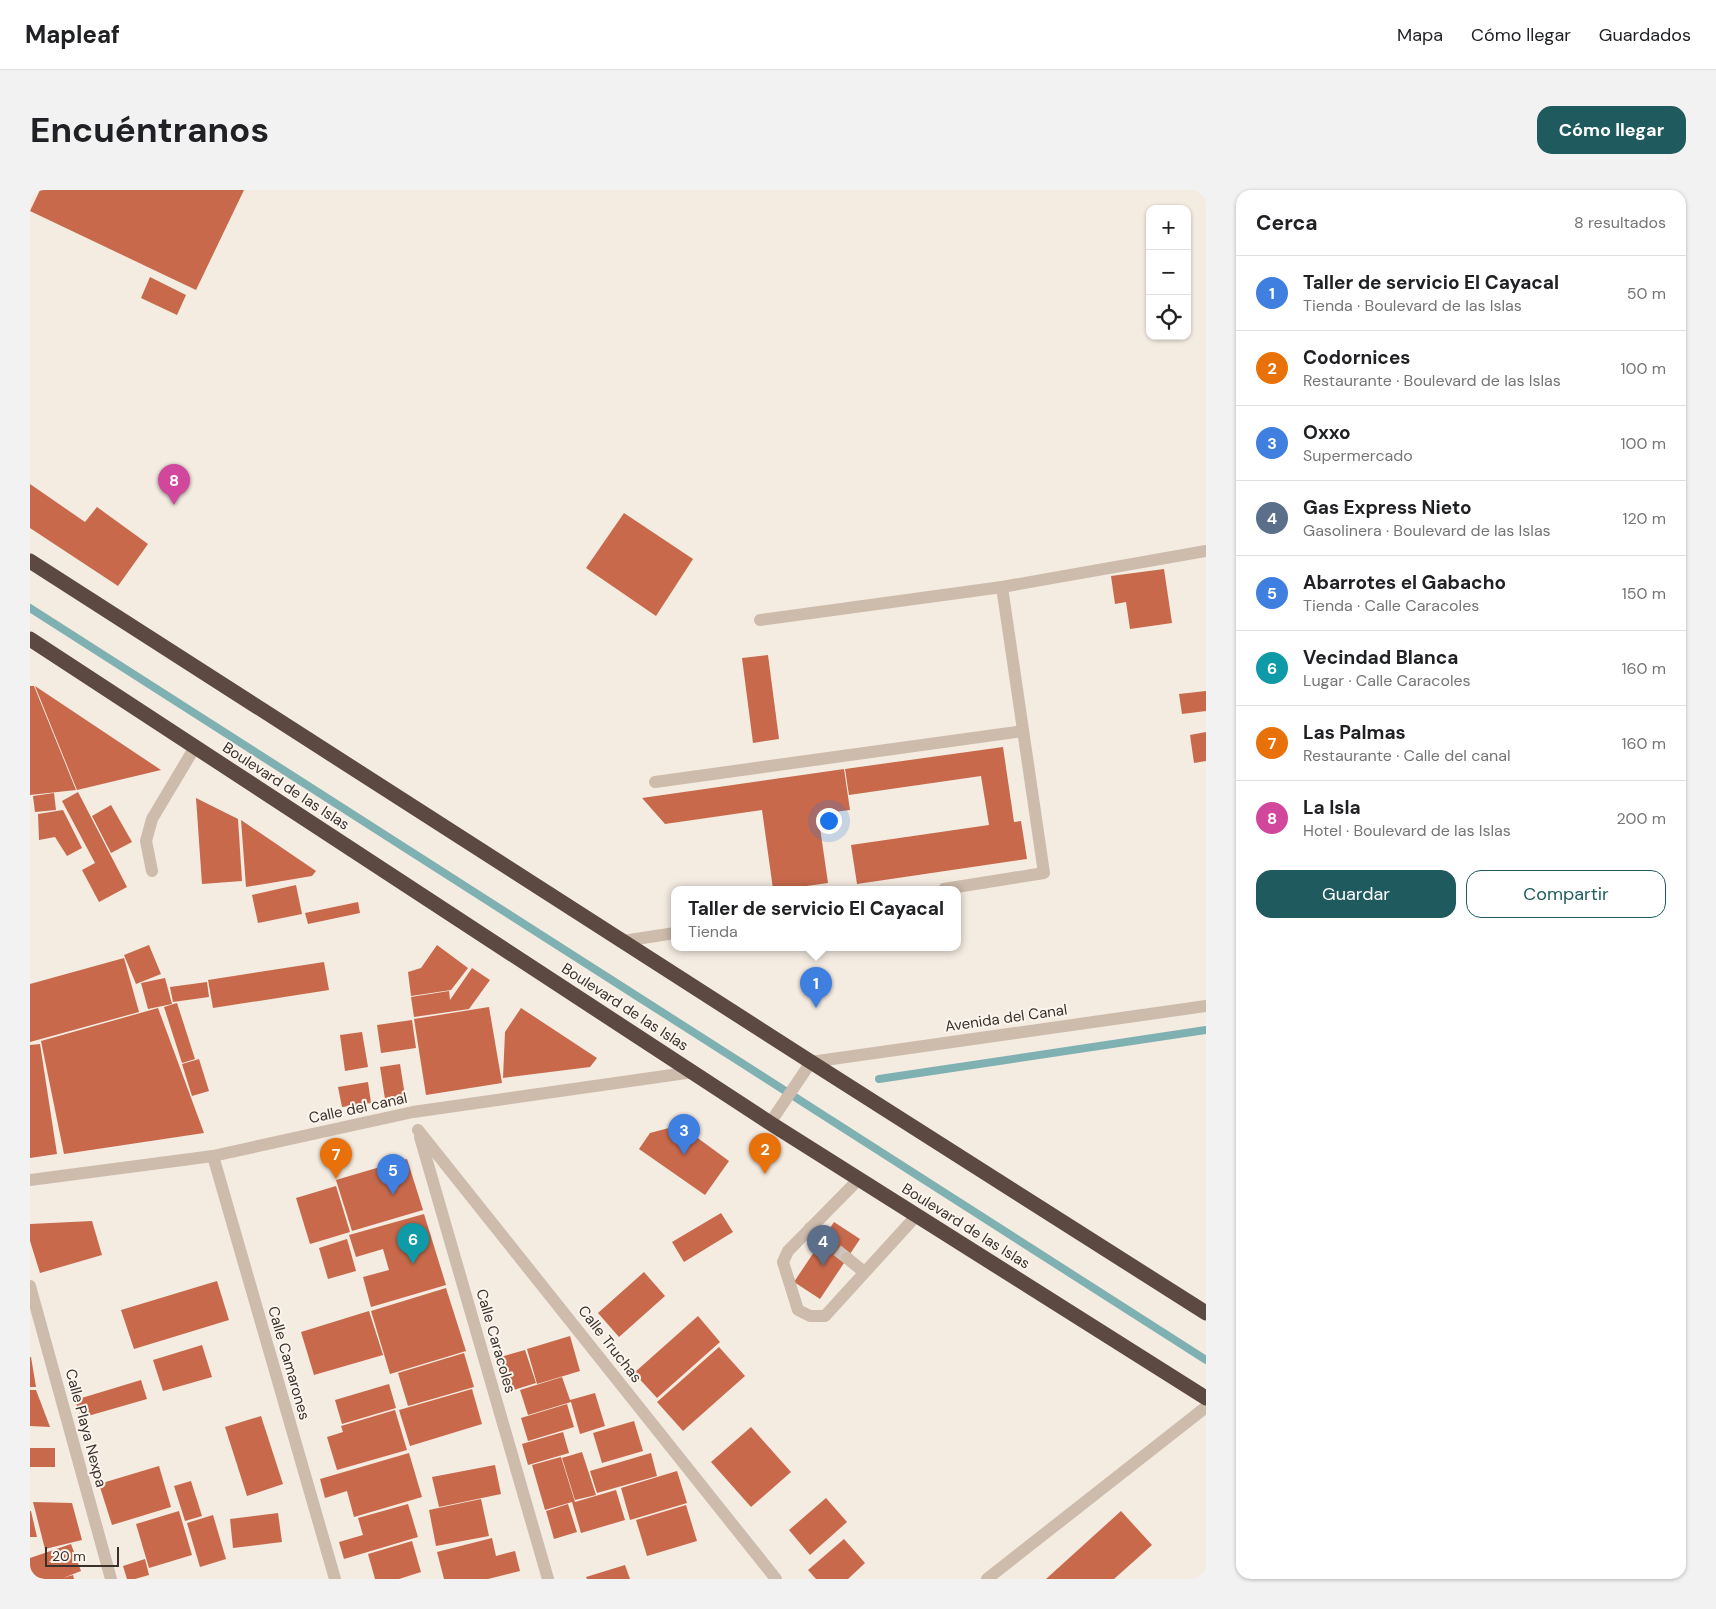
<!DOCTYPE html>
<html lang="es">
<head>
<meta charset="utf-8">
<style>
  :root { --surface:#fff; --page:#f2f2f2; --text:#202124; --muted:#757577; --line:#e0e0e0; --accent:#1f5a5e }
  body { margin:0; font-family:"DM Sans",sans-serif; background:var(--page); color:var(--text) }
  .controls { position:absolute; right:15px; top:15px; display:grid; overflow:hidden; border-radius:10px; box-shadow:0 1px 4px #0004 }
  .controls button { width:45px; height:45px; display:grid; place-items:center; padding:0; border:0; border-bottom:1px solid var(--line); background:var(--surface); color:var(--text); font:25px sans-serif }
  .scale { position:absolute; left:15px; bottom:12px; width:74px; box-sizing:border-box; padding-left:5px; border:2px solid #3b302b; border-top:0; font-size:14px; line-height:18px; white-space:nowrap; color:#3b302b; -webkit-text-stroke:4px #fbf5ee; paint-order:stroke }
  .you { position:absolute; left:798px; top:630px; width:18px; height:18px; margin:-12px; border:4px solid #fff; border-radius:50%; background:#1a73e8; box-shadow:0 0 0 8px #1a73e833 }
  .badge { display:grid; place-items:center; width:32px; height:32px; border-radius:50%; background:var(--accent); color:#fff; font-size:16px; font-weight:700 }
  .pin { position:absolute; translate:-50% -41px; filter:drop-shadow(0 1px 2px #0008) }
  .pin::after { content:''; position:absolute; top:26px; width:18px; height:15px; background:inherit; clip-path:polygon(0 0,100% 0,50% 100%) }
  .popup { position:absolute; left:641px; top:696px; width:290px; height:65px; box-sizing:border-box; display:grid; place-content:center; border-radius:10px; background:var(--surface); filter:drop-shadow(0 1px 4px #0005); font-size:16px; white-space:nowrap; color:var(--muted) }
  .popup b { font-size:19px; color:var(--text) }
  .popup::after { content:''; position:absolute; left:50%; top:100%; margin-left:-10px; border:10px solid transparent; border-top-color:var(--surface) }
  .list { margin:0; padding:0; list-style:none }
  h2 { display:flex; justify-content:space-between; align-items:center; height:65px; margin:0; padding:0 20px; font-size:21px }
  h2 small { font-size:16px; font-weight:400; color:var(--muted) }
  .list li { display:grid; grid-template-columns:32px 1fr auto; gap:15px; align-items:center; box-sizing:border-box; height:75px; padding:0 20px; border-top:1px solid var(--line) }
  .list b { display:block; font-size:19px; white-space:nowrap }
  .list p { margin:0; font-size:16px; white-space:nowrap; color:var(--muted) }
  .list em { font-size:16px; font-style:normal; color:var(--muted) }
  .actions { display:flex; gap:10px; padding:15px 20px }
  .actions a { flex:1; padding:11px 0; border:1px solid var(--accent); border-radius:15px; text-align:center; font-size:18px; color:var(--accent) }
  .actions .main { background:var(--accent); color:#fff }
  .icon { flex:none; width:28px; height:28px; fill:none; stroke:currentColor; stroke-width:2; stroke-linecap:round; stroke-linejoin:round }
  .map { position:relative; flex:none; width:1176px; height:1389px; overflow:hidden; border-radius:15px }
  header { display:flex; align-items:center; gap:30px; box-sizing:border-box; height:70px; padding:0 25px; background:var(--surface); border-bottom:1px solid var(--line) }
  header strong { font-size:24px }
  nav { display:flex; gap:28px; margin-inline-start:auto; font-size:18px }
  .intro { display:flex; align-items:center; justify-content:space-between; box-sizing:border-box; height:120px; padding:0 30px }
  h1 { margin:0; font-size:35px }
  .button { padding:12px 22px; border-radius:15px; background:var(--accent); color:#fff; font-size:18px; font-weight:700 }
  main { display:flex; gap:30px; padding:0 30px }
  aside { flex:1; background:var(--surface); border-radius:15px; box-shadow:0 1px 4px #0004 }
  .map>svg:first-child { display:block }
  .lines { fill:none; stroke-linecap:round; stroke-linejoin:round }
  .stream { stroke:#7fb0b2; stroke-width:8 }
  .building { fill:#c8694b }
  .minor-tunnel { stroke:#cfc6bd; stroke-width:12; stroke-dasharray:12 6; stroke-linecap:butt }
  .minor { stroke:#cdbbac; stroke-width:12 }
  .highway { stroke:#5c4a42; stroke-width:15 }
  .labels { text-anchor:middle; stroke-width:4; stroke-linejoin:round; paint-order:stroke }
  .street-label { font-size:15px; fill:#3b302b; stroke:#fbf5ee }
</style>
</head>
<body>
<header>
<strong>Mapleaf</strong>
<nav><a>Mapa</a><a>Cómo llegar</a><a>Guardados</a></nav>
</header>
<div class="intro"><h1>Encuéntranos</h1><a class="button">Cómo llegar</a></div>
<main>
<div class="map">
<svg width="1176" height="1389" viewBox="0 0 1176 1389">
  <rect width="100%" height="100%" fill="#f4ebe1"/>
  <g class="lines">
    <!-- stream -->
    <g class="stream">
      <path d="M0 418 1176 1170"/>
      <path d="M849 889 1176 840"/>
    </g>
  </g>
  <!-- building -->
  <g class="building">
    <path d="M10 0H214L166 100 0 21Z"/>
    <path d="M120 87 156 105 147 125 111 108Z"/>
    <path d="M0 294 55 332 67 317 118 354 88 396 0 338Z"/>
    <path d="M594 323 663 369 626 426 556 378Z"/>
    <path d="M1134 379 1142 433 1100 439 1096 412 1085 414 1081 386Z"/>
    <path d="M738 465 749 549 723 553 712 468Z"/>
    <path d="M0 496H4L46 600 0 605Z"/>
    <path d="M5 496 131 580 47 600Z"/>
    <path d="M1176 501V521L1152 524 1149 504Z"/>
    <path d="M1176 542V571L1164 573 1160 545Z"/>
    <path d="M973 557 984 632 991 631 997 669 827 694 821 655 959 635 951 586 819 605 815 579Z"/>
    <path d="M814 579 820 620 788 624 798 693 755 699H743L732 620 635 634 612 608Z"/>
    <path d="M48 602 97 697 69 712 52 680 65 673 32 611Z"/>
    <path d="M24 603 26 620 5 622 3 606Z"/>
    <path d="M166 608 208 629 212 691 172 694Z"/>
    <path d="M81 615 102 652 81 663 62 626Z"/>
    <path d="M33 620 52 658 37 666 25 647 9 650 8 624Z"/>
    <path d="M211 630 286 681 282 686 216 697Z"/>
    <path d="M266 695 272 724 228 733 222 705Z"/>
    <path d="M328 712 330 723 278 734 275 723Z"/>
    <path d="M119 755 131 784 106 794 94 765Z"/>
    <path d="M407 755 438 778 421 800 381 806 378 782 391 778Z"/>
    <path d="M94 768 109 822 0 852V794Z"/>
    <path d="M294 772 299 800 183 818 178 790Z"/>
    <path d="M442 778 460 790 439 819 384 827 381 807 419 801 420 810Z"/>
    <path d="M135 788 142 814 118 819 111 793Z"/>
    <path d="M177 792 179 807 143 812 140 797Z"/>
    <path d="M147 813 165 869 152 873 134 817Z"/>
    <path d="M459 817 472 893 396 905 384 829Z"/>
    <path d="M128 818 174 943 34 964 11 851Z"/>
    <path d="M491 818 567 868 560 877 473 888 475 842Z"/>
    <path d="M382 830 386 858 351 863 347 835Z"/>
    <path d="M332 842 338 877 315 881 310 845Z"/>
    <path d="M10 854 27 964 0 968V855Z"/>
    <path d="M169 869 179 901 162 906 152 874Z"/>
    <path d="M370 874 375 906 355 909 350 877Z"/>
    <path d="M338 892 341 913 312 917 308 897Z"/>
    <path d="M650 935 699 971 675 1005 609 959 620 943Z"/>
    <path d="M377 969 393 1020 322 1041 306 990Z"/>
    <path d="M306 996 320 1042 280 1054 266 1008Z"/>
    <path d="M691 1023 703 1042 654 1072 642 1052Z"/>
    <path d="M394 1024 416 1095 341 1117 333 1087 359 1080 353 1059 326 1067 319 1045Z"/>
    <path d="M62 1031 72 1065 10 1083 0 1051V1034Z"/>
    <path d="M804 1032 830 1049 790 1109 764 1092Z"/>
    <path d="M317 1049 326 1081 298 1089 289 1058Z"/>
    <path d="M614 1082 635 1106 589 1147 568 1123Z"/>
    <path d="M187 1091 199 1130 104 1159 91 1120Z"/>
    <path d="M416 1098 436 1161 360 1184 341 1121Z"/>
    <path d="M339 1121 353 1165 284 1185 271 1142Z"/>
    <path d="M668 1126 690 1152 627 1208 604 1183Z"/>
    <path d="M540 1146 550 1181 507 1194 497 1159Z"/>
    <path d="M172 1155 182 1187 133 1201 123 1170Z"/>
    <path d="M689 1157 715 1186 653 1241 627 1212Z"/>
    <path d="M495 1160 506 1193 477 1202 467 1168Z"/>
    <path d="M434 1163 444 1197 378 1216 368 1183Z"/>
    <path d="M0 1167H1L6 1197H0Z"/>
    <path d="M532 1187 540 1210 565 1203 575 1236 550 1244 541 1212 498 1225 490 1200Z"/>
    <path d="M111 1190 117 1209 51 1228 45 1210Z"/>
    <path d="M359 1194 366 1218 312 1234 305 1210Z"/>
    <path d="M442 1199 452 1234 380 1256 369 1220Z"/>
    <path d="M0 1200H6L20 1237 0 1236Z"/>
    <path d="M537 1214 544 1237 498 1251 491 1228Z"/>
    <path d="M365 1220 377 1260 307 1280 297 1247 313 1242 311 1236Z"/>
    <path d="M231 1226 253 1294 217 1306 195 1237Z"/>
    <path d="M604 1231 613 1261 572 1273 563 1243Z"/>
    <path d="M721 1237 761 1282 721 1317 681 1272Z"/>
    <path d="M533 1242 539 1263 498 1275 492 1254Z"/>
    <rect x="0" y="1258" width="25" height="19"/>
    <path d="M552 1262 566 1305 545 1310 532 1268Z"/>
    <path d="M379 1263 392 1307 324 1327 317 1301 295 1308 290 1289Z"/>
    <path d="M621 1263 627 1286 567 1303 560 1281Z"/>
    <path d="M531 1267 545 1312 586 1300 595 1330 551 1343 542 1312 515 1320 502 1275Z"/>
    <path d="M465 1275 471 1304 409 1317 402 1287Z"/>
    <path d="M129 1276 141 1317 82 1335 69 1294Z"/>
    <path d="M647 1281 657 1313 600 1330 591 1298Z"/>
    <path d="M161 1291 172 1326 155 1331 144 1296Z"/>
    <path d="M796 1308 817 1332 780 1365 759 1340Z"/>
    <path d="M451 1309 459 1346 406 1356 399 1320Z"/>
    <path d="M3 1312 42 1313 52 1350 15 1359Z"/>
    <path d="M378 1314 388 1347 314 1369 309 1352 333 1345 328 1328Z"/>
    <path d="M538 1314 547 1342 524 1349 516 1321Z"/>
    <path d="M656 1315 667 1351 617 1366 606 1330Z"/>
    <path d="M0 1321H1L7 1347H0Z"/>
    <path d="M149 1321 162 1365 119 1378 106 1334Z"/>
    <path d="M1091 1321 1122 1355 1084 1389H1016Z"/>
    <path d="M248 1323 252 1352 203 1358 200 1329Z"/>
    <path d="M183 1325 196 1369 170 1377 157 1333Z"/>
    <path d="M462 1348 466 1366 485 1361 490 1381 458 1389H414L407 1362Z"/>
    <path d="M814 1349 835 1373 818 1389H786L778 1380Z"/>
    <path d="M382 1351 391 1382 369 1389H345L338 1364Z"/>
    <path d="M41 1354 51 1381 33 1388 43 1385 44 1389H0V1368Z"/>
    <path d="M115 1369 119 1385 105 1389H97L93 1376Z"/>
    <path d="M595 1375 600 1389H557L556 1387Z"/>
  </g>
  <g class="lines">
    <!-- minor-tunnel -->
    <path class="minor-tunnel" d="M793 1049 817 1068"/>
    <!-- minor -->
    <g class="minor">
      <path d="M730 430 972 397 1176 361"/>
      <path d="M625 592 993 541"/>
      <path d="M122 681 116 651 122 629 165 557"/>
      <path d="M914 699 1014 683 972 397"/>
      <path d="M593 751 645 743"/>
      <path d="M740 933 781 872 1176 816"/>
      <path d="M388 940 746 1389"/>
      <path d="M390 947 518 1389"/>
      <path d="M183 966 305 1389"/>
      <path d="M829 989 758 1061 753 1072 768 1120 780 1126H795L887 1025"/>
      <path d="M0 990 183 966 383 922 663 882"/>
      <path d="M780 1038 793 1049"/>
      <path d="M817 1068 834 1082"/>
      <path d="M0 1096 81 1389"/>
      <path d="M957 1389 1176 1217"/>
    </g>
    <!-- highway -->
    <g class="highway">
      <path d="M0 371 781 872 1176 1123"/>
      <path d="M0 449 740 933 1176 1208"/>
    </g>
  </g>
  <g class="labels">
    <!-- street labels -->
    <g class="street-label">
      <text transform="translate(256 596) rotate(33)" y="5">Boulevard de las Islas</text>
      <text transform="translate(595 817) rotate(33)" y="5">Boulevard de las Islas</text>
      <text transform="translate(976 828) rotate(-8)" y="5">Avenida del Canal</text>
      <text transform="translate(328 918) rotate(-12)" y="5">Calle del canal</text>
      <text transform="translate(936 1036) rotate(32)" y="5">Boulevard de las Islas</text>
      <text transform="translate(466 1151) rotate(74)" y="5">Calle Caracoles</text>
      <text transform="translate(580 1154) rotate(52)" y="5">Calle Truchas</text>
      <text transform="translate(259 1173) rotate(74)" y="5">Calle Camarones</text>
      <text transform="translate(56 1238) rotate(75)" y="5">Calle Playa Nexpa</text>
    </g>
  </g>
</svg>
<div class="controls">
<button>+</button>
<button>−</button>
<button><svg class="icon" aria-label="locate" viewBox="0 0 24 24"><circle cx="12" cy="12" r="6"/><path d="M12 2v4M12 18v4M2 12h4M18 12h4"/></svg></button>
</div>
<div class="scale">20 m</div>
<div class="you"></div>
<div class="pin badge" style="left:786px;top:818px;background:#3f7fe0">1</div>
<div class="popup"><b>Taller de servicio El Cayacal</b>Tienda</div>
<div class="pin badge" style="left:735px;top:984px;background:#e8710a">2</div>
<div class="pin badge" style="left:654px;top:965px;background:#3f7fe0">3</div>
<div class="pin badge" style="left:793px;top:1076px;background:#5c6f8a">4</div>
<div class="pin badge" style="left:363px;top:1005px;background:#3f7fe0">5</div>
<div class="pin badge" style="left:383px;top:1074px;background:#0f9aa8">6</div>
<div class="pin badge" style="left:306px;top:989px;background:#e8710a">7</div>
<div class="pin badge" style="left:144px;top:315px;background:#d1479c">8</div>
</div>
<aside>
<h2>Cerca<small>8 resultados</small></h2>
<ul class="list">
<li><span class="badge" style="background:#3f7fe0">1</span><div><b>Taller de servicio El Cayacal</b><p>Tienda · Boulevard de las Islas</p></div><em>50 m</em></li>
<li><span class="badge" style="background:#e8710a">2</span><div><b>Codornices</b><p>Restaurante · Boulevard de las Islas</p></div><em>100 m</em></li>
<li><span class="badge" style="background:#3f7fe0">3</span><div><b>Oxxo</b><p>Supermercado</p></div><em>100 m</em></li>
<li><span class="badge" style="background:#5c6f8a">4</span><div><b>Gas Express Nieto</b><p>Gasolinera · Boulevard de las Islas</p></div><em>120 m</em></li>
<li><span class="badge" style="background:#3f7fe0">5</span><div><b>Abarrotes el Gabacho</b><p>Tienda · Calle Caracoles</p></div><em>150 m</em></li>
<li><span class="badge" style="background:#0f9aa8">6</span><div><b>Vecindad Blanca</b><p>Lugar · Calle Caracoles</p></div><em>160 m</em></li>
<li><span class="badge" style="background:#e8710a">7</span><div><b>Las Palmas</b><p>Restaurante · Calle del canal</p></div><em>160 m</em></li>
<li><span class="badge" style="background:#d1479c">8</span><div><b>La Isla</b><p>Hotel · Boulevard de las Islas</p></div><em>200 m</em></li>
</ul>
<div class="actions"><a class="main">Guardar</a><a>Compartir</a></div>
</aside>
</main>
</body>
</html>
